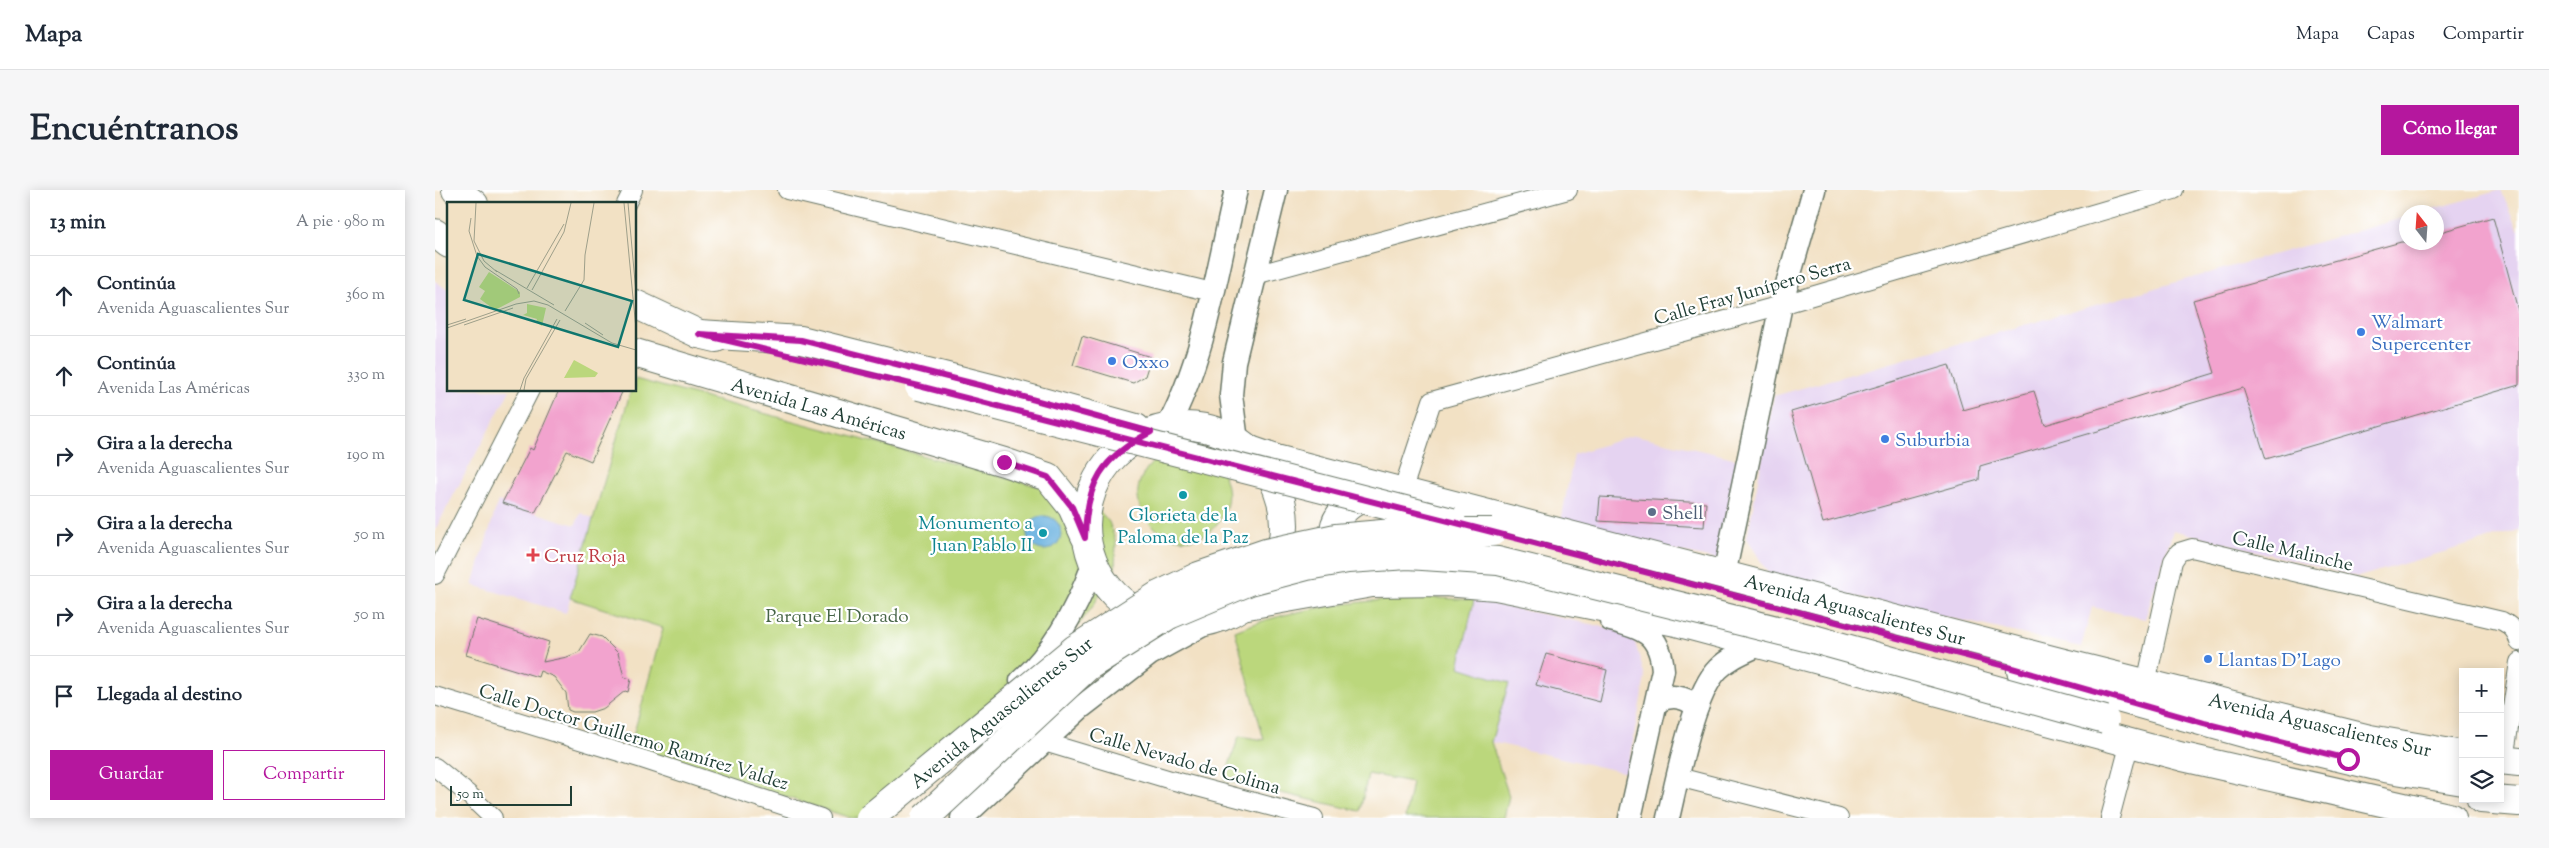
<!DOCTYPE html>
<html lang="es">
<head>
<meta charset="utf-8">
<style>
  :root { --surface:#fff; --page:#f6f6f7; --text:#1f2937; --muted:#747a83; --line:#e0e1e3; --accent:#b5179e }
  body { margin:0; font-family:"Sorts Mill Goudy",serif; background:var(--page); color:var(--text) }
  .controls { position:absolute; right:15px; bottom:15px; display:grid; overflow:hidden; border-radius:0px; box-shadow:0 2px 12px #0003 }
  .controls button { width:45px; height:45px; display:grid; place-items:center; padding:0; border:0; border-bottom:1px solid var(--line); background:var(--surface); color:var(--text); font:25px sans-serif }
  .compass { position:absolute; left:1964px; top:15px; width:45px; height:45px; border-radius:50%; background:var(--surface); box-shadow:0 2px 12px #0003; rotate:343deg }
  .scale { position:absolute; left:15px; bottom:12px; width:122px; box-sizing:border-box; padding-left:5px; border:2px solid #1f3d34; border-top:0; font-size:14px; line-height:18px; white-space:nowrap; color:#1f3d34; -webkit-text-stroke:4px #fff; paint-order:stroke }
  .stop { position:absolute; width:15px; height:15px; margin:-11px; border:4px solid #b5179e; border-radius:50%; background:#fff }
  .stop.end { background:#b5179e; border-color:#fff; box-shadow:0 1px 5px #0008 }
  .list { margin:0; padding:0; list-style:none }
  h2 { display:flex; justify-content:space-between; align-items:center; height:65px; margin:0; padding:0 20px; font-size:21px }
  h2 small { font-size:16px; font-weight:400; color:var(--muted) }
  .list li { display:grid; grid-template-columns:32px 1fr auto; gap:15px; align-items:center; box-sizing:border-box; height:80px; padding:0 20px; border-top:1px solid var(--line) }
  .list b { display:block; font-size:19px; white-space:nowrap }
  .list p { margin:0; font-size:16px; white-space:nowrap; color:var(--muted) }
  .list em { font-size:16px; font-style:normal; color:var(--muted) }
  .actions { display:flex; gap:10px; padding:15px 20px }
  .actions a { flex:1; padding:11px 0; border:1px solid var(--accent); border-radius:0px; text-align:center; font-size:18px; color:var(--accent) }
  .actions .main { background:var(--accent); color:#fff }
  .icon { flex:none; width:28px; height:28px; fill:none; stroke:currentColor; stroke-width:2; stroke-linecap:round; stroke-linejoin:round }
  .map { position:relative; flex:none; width:2084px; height:628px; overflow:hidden; border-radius:0px }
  header { display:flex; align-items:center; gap:30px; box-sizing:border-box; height:70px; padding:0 25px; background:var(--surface); border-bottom:1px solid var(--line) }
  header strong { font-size:24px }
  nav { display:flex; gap:28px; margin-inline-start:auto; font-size:18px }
  .intro { display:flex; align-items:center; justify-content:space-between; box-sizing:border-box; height:120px; padding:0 30px }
  h1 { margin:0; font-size:35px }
  .button { padding:12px 22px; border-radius:0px; background:var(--accent); color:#fff; font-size:18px; font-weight:700 }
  main { display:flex; gap:30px; padding:0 30px }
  aside { flex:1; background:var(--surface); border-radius:0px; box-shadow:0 2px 12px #0003 }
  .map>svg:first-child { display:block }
  .built { fill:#e5d3f1 }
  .green { fill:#bbd77c; stroke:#6d8a58 }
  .water { fill:#67b0df; stroke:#43768a }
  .building { fill:#f2a3ce }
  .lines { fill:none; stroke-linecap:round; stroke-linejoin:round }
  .minor-casing { stroke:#697666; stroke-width:20 }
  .tertiary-casing { stroke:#697666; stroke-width:25 }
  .primary-casing { stroke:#697666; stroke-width:30 }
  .minor { stroke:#fff; stroke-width:18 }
  .tertiary { stroke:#fff; stroke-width:22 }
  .primary { stroke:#fff; stroke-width:28 }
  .primary-bridge-casing { stroke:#697666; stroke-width:30; stroke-linecap:butt }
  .primary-bridge { stroke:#fff; stroke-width:28 }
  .route { stroke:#b5179e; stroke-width:6 }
  .shop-dot { fill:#3f7fe0; stroke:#fff; stroke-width:2 }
  .culture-dot { fill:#0f9aa8; stroke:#fff; stroke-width:2 }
  .service-dot { fill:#5c6f8a; stroke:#fff; stroke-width:2 }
  .health-dot { fill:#e0444e; stroke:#fff; stroke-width:2 }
  .labels { text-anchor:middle; stroke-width:4.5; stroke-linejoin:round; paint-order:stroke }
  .street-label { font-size:19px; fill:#1f3d34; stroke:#fff }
  .shop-label { font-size:19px; fill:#366cbe; stroke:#fff; text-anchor:start }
  .service-label { font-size:19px; fill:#4e5e75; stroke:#fff; text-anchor:start }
  .culture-label { font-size:19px; fill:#0d838f; stroke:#fff }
  .health-label { font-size:19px; fill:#be3a42; stroke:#fff; text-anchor:start }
  .park-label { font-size:19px; fill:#466446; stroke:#fff }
  .inset-road { fill:none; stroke:#9e9f8a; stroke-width:1 }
  .view { fill:#0f766e; fill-opacity:0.15; stroke:#0f766e; stroke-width:2.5 }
  .inset-edge { fill:none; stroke:#1f3d34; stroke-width:2.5 }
</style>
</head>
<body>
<header>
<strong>Mapa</strong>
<nav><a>Mapa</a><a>Capas</a><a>Compartir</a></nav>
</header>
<div class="intro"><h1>Encuéntranos</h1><a class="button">Cómo llegar</a></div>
<main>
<aside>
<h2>13 min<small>A pie · 980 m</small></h2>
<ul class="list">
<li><svg class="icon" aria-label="ahead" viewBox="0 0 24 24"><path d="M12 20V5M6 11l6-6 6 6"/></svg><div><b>Continúa</b><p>Avenida Aguascalientes Sur</p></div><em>360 m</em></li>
<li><svg class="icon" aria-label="ahead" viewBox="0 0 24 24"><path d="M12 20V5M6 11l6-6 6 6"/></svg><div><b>Continúa</b><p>Avenida Las Américas</p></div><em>330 m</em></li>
<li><svg class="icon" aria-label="right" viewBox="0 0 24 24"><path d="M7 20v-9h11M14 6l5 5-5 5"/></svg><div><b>Gira a la derecha</b><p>Avenida Aguascalientes Sur</p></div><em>190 m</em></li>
<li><svg class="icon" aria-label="right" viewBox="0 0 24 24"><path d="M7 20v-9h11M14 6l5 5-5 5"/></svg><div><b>Gira a la derecha</b><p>Avenida Aguascalientes Sur</p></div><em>50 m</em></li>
<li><svg class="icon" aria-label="right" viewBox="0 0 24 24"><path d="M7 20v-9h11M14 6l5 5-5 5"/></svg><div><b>Gira a la derecha</b><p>Avenida Aguascalientes Sur</p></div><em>50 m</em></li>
<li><svg class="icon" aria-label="arrive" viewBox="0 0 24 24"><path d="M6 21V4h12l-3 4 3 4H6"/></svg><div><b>Llegada al destino</b></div></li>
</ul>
<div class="actions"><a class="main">Guardar</a><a>Compartir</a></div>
</aside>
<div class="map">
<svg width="2084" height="628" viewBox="0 0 2084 628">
  <rect width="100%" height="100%" fill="#fff"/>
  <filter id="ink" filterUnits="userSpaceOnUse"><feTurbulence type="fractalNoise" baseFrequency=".02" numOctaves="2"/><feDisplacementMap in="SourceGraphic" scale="10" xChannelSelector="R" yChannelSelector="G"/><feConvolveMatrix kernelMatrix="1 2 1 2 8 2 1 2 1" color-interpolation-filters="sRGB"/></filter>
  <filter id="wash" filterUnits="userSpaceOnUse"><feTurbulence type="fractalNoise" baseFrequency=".0096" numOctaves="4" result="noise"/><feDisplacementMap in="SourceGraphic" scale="20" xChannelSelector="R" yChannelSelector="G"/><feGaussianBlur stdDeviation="1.12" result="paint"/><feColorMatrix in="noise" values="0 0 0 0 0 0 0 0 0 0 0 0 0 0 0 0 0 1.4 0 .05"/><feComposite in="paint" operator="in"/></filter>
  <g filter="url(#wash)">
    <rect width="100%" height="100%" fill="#f2e1c4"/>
    <!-- built -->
    <g class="built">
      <path d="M2066 0 2084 41V340L1923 387 1738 340 1710 429 1657 417 1646 457 1336 388 1312 348 1339 206 1971 27 1972 52H2002V22H1986Z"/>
      <path d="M0 91 14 101V200H75L0 340Z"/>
      <path d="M1200 245 1303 269 1283 370 1125 336 1139 264Z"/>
      <path d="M63 311 140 335 146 323 159 329 131 423 38 395Z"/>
      <path d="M1039 410 1189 441 1200 452 1210 487 1192 583 1056 552 1074 493 1024 478Z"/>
    </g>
    <!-- green -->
    <g class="green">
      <path d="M200 189 655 310 674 332 681 352 680 379 658 416 611 478 422 628H416L195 557 228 438 135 408 196 200H200Z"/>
      <path d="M729 263 785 277C793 294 797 310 786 328 750 387 658 311 729 263Z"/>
      <path d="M984 407 1039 410 1024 477 1074 493 1056 552 1074 606 1069 628H970L977 592 933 584 925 621 789 590 804 546 829 550 800 441C858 417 921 412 984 407Z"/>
    </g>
    <!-- water -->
    <circle class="water" cx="609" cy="343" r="17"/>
    <g id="blocks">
      <!-- building -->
      <g class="building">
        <path d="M2058 27 2084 124V195L1831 269 1808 198 1545 276 1544 290 1388 333 1356 222 1514 175 1528 220 1599 201 1610 235 1780 183 1758 110 1966 52H2002V43Z"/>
        <path d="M647 146 716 167 710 186 698 193 638 175Z"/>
        <path d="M124 200H188L156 271 132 261 100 323 67 313 95 258 98 260Z"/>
        <path d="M1165 307 1271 313 1269 337 1163 331Z"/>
        <path d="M42 429 114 452 108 472 132 467 144 462 155 444 167 447 183 463 189 487 196 489 193 502 190 501 169 518 157 522H138L133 520 131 503 119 487 105 481 103 487 31 465Z"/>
        <path d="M1111 464 1172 480 1165 512 1101 495Z"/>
      </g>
    </g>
  </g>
  <g filter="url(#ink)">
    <use href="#blocks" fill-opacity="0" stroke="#697666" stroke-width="1"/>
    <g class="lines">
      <!-- minor casing -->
      <g class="minor-casing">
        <g id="minor">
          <path d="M352 0 777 102"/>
          <path d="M191 14 198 0"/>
          <path d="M820 85 1133 0"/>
          <path d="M967 302 997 211 1346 115 1739 0"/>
          <path d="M0 385 95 200"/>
          <path d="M1711 493 1738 371 1744 362 1757 358 2067 431C2076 436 2082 441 2084 452"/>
          <path d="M0 506 207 569 386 628"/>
          <path d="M609 552 736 590 879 628"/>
          <path d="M2069 570 2084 472"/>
          <path d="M0 577 33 604 58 628"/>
          <path d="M1243 587 1404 628"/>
          <path d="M1675 628 1695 552"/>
        </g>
      </g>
      <!-- tertiary casing -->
      <g class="tertiary-casing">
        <g id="tertiary">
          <path d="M732 238C771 165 782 80 801 0"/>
          <path d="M802 251 796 205 799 172 841 0"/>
          <path d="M1289 385 1346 115 1379 0"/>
          <path d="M1176 430C1208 438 1225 443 1228 480L1195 628"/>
          <path d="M586 491C620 460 642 418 658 375"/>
          <path d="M1222 512C1235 504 1250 506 1262 517"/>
          <path d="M527 628 645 518 715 464 775 431"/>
          <path d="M1233 628C1242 591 1258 504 1283 479 1295 467 1311 461 1326 454"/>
        </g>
      </g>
      <!-- primary casing -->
      <g class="primary-casing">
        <g id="primary">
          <path d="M21 0 39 14"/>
          <path d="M0 43 14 54"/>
          <path d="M200 114 264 144 281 148"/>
          <path d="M264 144 366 150 560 199 701 238"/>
          <path d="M200 163 569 272 613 287 637 317 650 346"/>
          <circle cx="750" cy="335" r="99"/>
          <path d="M815 260 841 269 1625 472 1935 549 2028 565"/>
          <path d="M907 369C885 335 910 310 943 304"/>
          <path d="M807 416 937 393 1009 392 1061 396 1241 432 1748 567 2017 628"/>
          <path d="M1586 481 1852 555 1949 578 2028 591"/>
          <path d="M2065 570 2084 572"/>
          <path d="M2046 609 2084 612"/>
        </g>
      </g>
      <!-- minor -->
      <use href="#minor" class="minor"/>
      <!-- tertiary -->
      <use href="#tertiary" class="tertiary"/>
      <!-- primary -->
      <use href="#primary" class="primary"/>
      <!-- primary-bridge casing -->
      <g class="primary-bridge-casing">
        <g id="primary-bridge">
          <path d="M484 196 1017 332"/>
          <path d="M435 628 640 459 722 406 764 386 831 363 901 348 970 342H1057"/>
          <path d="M490 628 652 477 734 425 815 391 872 376 913 369 973 365 1063 371 1382 450 1670 530"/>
        </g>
      </g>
      <!-- primary-bridge -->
      <use href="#primary-bridge" class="primary-bridge"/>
    </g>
  </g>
  <g class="lines" filter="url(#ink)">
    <!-- route -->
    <path class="route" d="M569 272 613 287 637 317 650 348C651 293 667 267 716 242L560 199 366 150 264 144 484 196 1057 342 1570 476 1769 533 1913 569"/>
  </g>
  <!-- markers -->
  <g class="shop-dot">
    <circle cx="1926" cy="142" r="5"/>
    <circle cx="677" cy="171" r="5"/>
    <circle cx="1450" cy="249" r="5"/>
    <circle cx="1773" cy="469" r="5"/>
  </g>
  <g class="culture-dot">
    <circle cx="748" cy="305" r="5"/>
    <circle cx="608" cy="343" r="5"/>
  </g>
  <circle class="service-dot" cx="1217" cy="322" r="5"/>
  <path class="health-dot" d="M95.5 357.5h5v5h5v5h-5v5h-5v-5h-5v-5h5z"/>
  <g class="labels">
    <!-- street labels -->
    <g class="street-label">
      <text transform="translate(1317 100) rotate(-16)" y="7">Calle Fray Junípero Serra</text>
      <text transform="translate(384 218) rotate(16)" y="7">Avenida Las Américas</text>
      <text transform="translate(1858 360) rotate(13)" y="7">Calle Malinche</text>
      <text transform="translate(1420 419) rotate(15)" y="7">Avenida Aguascalientes Sur</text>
      <text transform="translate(566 522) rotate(-39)" y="7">Avenida Aguascalientes Sur</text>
      <text transform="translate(1885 534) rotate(13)" y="7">Avenida Aguascalientes Sur</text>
      <text transform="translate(199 546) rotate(17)" y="7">Calle Doctor Guillermo Ramírez Valdez</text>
      <text transform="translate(750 570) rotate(16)" y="7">Calle Nevado de Colima</text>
    </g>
    <!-- shop labels -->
    <g class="shop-label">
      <text x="1936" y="138">Walmart<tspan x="1936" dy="22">Supercenter</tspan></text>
      <text x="687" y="178">Oxxo</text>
      <text x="1460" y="256">Suburbia</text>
      <text x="1783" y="476">Llantas D'Lago</text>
    </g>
    <!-- service labels -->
    <g class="service-label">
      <text x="1227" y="329">Shell</text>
    </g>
    <!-- culture labels -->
    <g class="culture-label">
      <text x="748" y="331">Glorieta de la<tspan x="748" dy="22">Paloma de la Paz</tspan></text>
      <text x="598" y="339" text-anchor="end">Monumento a<tspan x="598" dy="22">Juan Pablo II</tspan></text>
    </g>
    <!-- health labels -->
    <g class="health-label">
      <text x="109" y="372">Cruz Roja</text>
    </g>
    <!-- park labels -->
    <g class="park-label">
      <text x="402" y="432">Parque El Dorado</text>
    </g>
  </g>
  <!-- overview -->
  <g transform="translate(12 12)">
    <rect width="189" height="189" fill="#f2e1c4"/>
    <path d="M42 70 73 90V95L48 108 33 97 38 89 32 85ZM80 102 99 106 95 124 89 120 90 117 76 113 80 111ZM127 158 151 171 148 175 117 176Z" fill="#bbd77c"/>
    <path class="inset-road" d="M29 1 27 39 37 59 50 70M177 1 189 127M181 1 189 91M24 16 22 29 30 54 38 65 70 87 72 92M48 68 107 103M80 86 117 22M85 88 117 30 124 1M118 109 137 78 138 53 147 1M138 121 156 133M0 123 19 117M17 123 66 106M0 126 69 102 87 99 101 103 165 141 189 148M73 188 77 176 110 117M77 188 79 177 113 118"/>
    <path class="view" d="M31 52 185 99 171 145 17 98Z"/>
    <rect width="189" height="189" class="inset-edge"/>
  </g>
</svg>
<div class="controls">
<button>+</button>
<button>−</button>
<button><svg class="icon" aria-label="layers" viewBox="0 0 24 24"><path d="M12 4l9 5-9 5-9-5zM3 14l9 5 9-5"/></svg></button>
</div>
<svg class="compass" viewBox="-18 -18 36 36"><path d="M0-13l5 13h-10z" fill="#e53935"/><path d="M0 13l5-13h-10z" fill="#747a83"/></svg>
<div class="scale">50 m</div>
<div class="stop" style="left:1913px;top:569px"></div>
<div class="stop end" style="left:569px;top:272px"></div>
</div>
</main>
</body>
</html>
